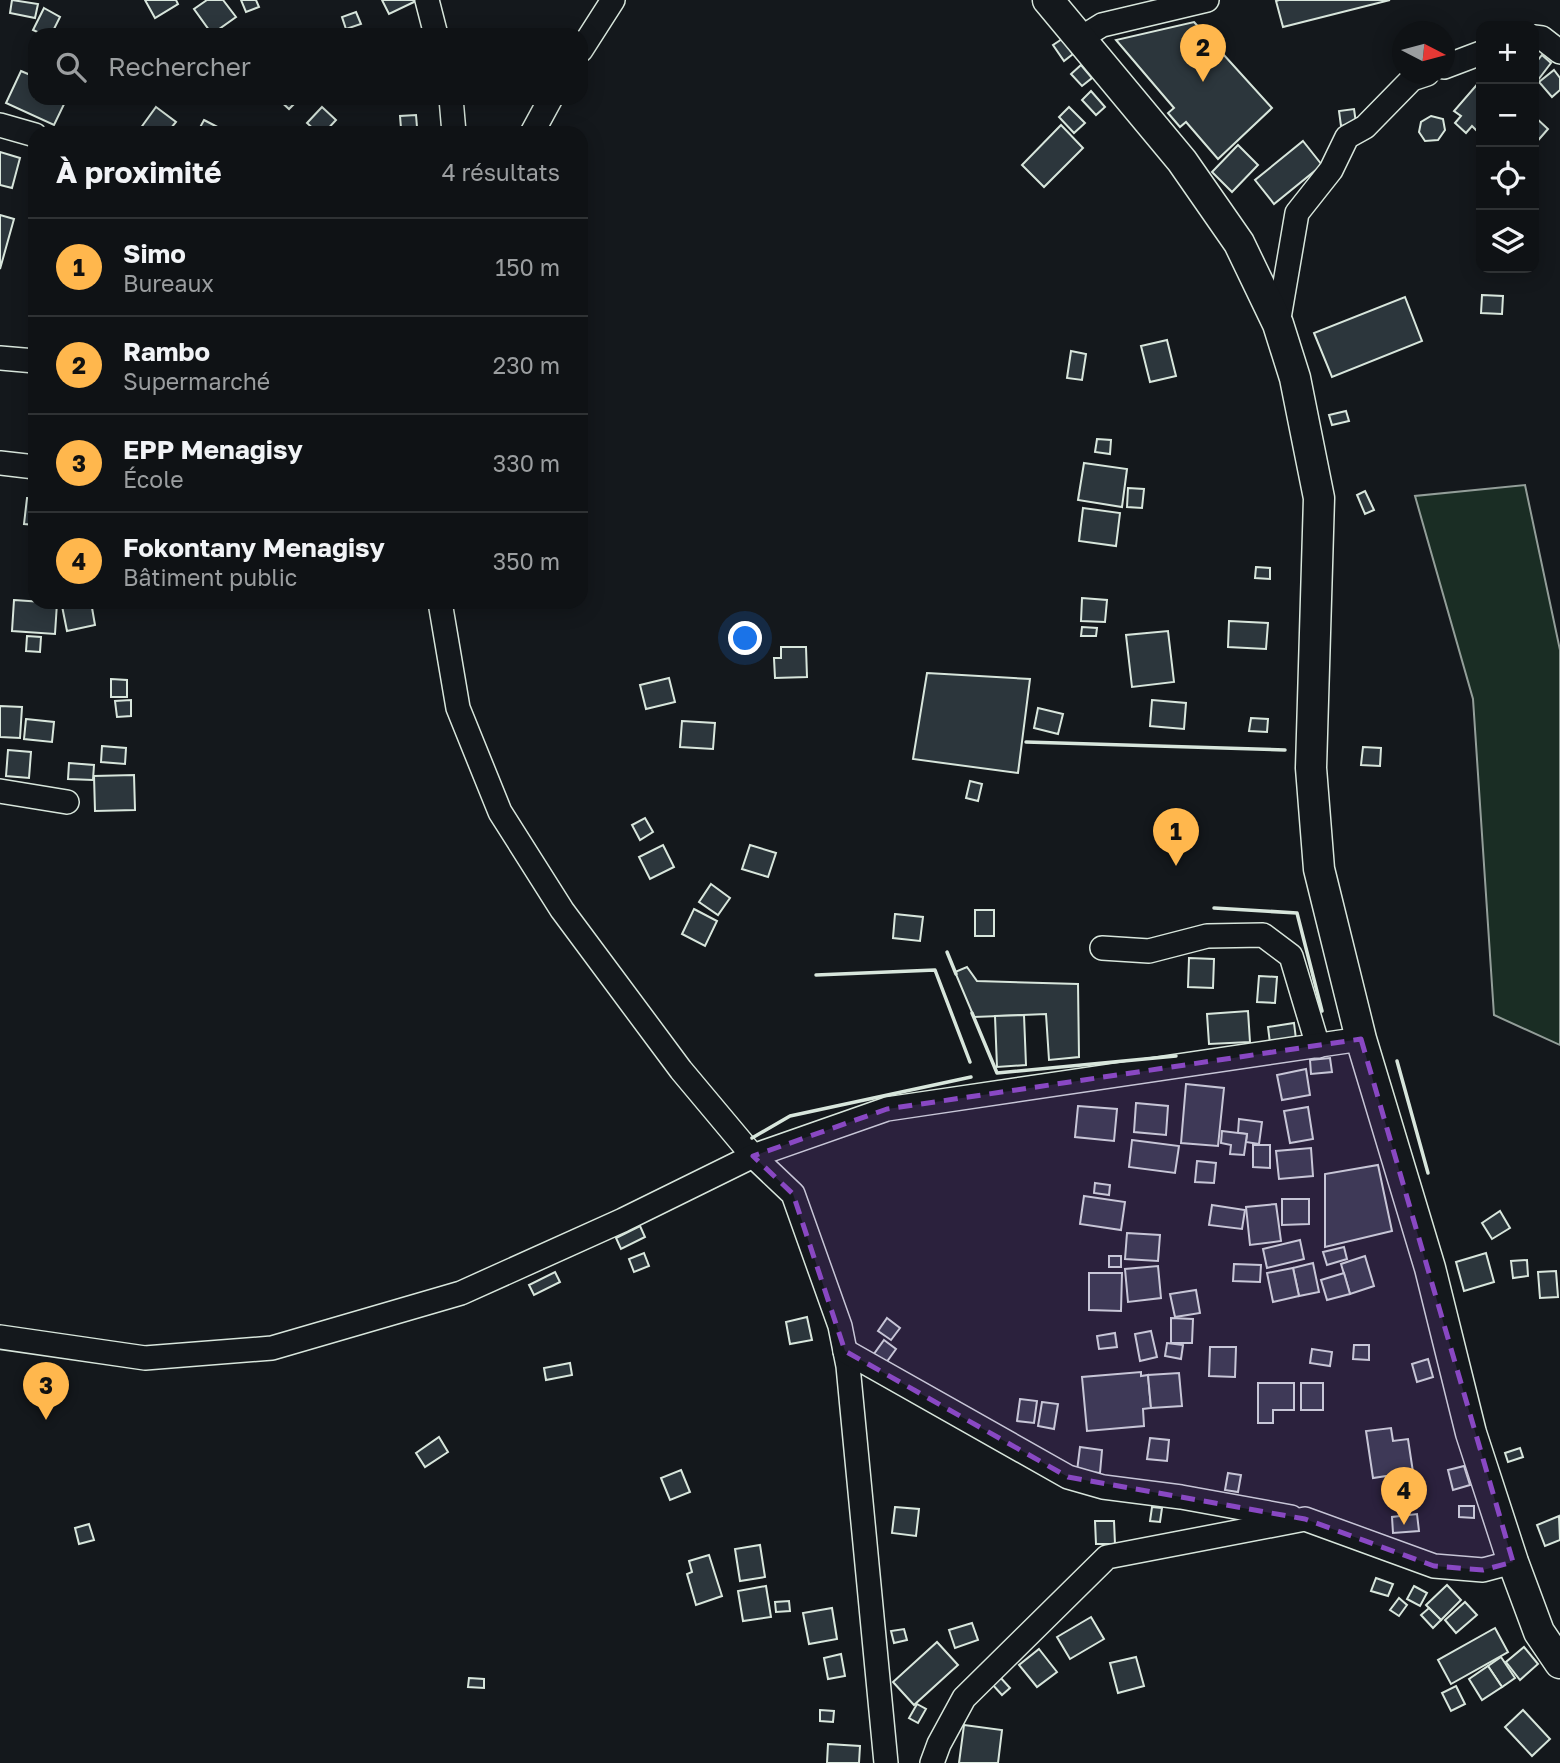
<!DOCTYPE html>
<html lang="fr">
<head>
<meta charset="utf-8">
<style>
  :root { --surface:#0f1215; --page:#181b1e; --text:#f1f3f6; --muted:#9b9ea0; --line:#2f3234; --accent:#ffb74d }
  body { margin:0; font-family:"Golos Text",sans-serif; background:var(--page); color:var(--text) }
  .controls { position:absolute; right:21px; top:21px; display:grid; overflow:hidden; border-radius:14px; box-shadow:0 4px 18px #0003 }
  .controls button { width:63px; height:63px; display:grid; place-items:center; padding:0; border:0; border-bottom:2px solid var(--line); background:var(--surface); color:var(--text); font:35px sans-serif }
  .compass { position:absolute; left:1392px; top:21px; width:63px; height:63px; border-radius:50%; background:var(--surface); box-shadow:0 4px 18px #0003; rotate:96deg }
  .you { position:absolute; left:746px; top:639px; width:24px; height:24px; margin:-18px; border:5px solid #fff; border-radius:50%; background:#1a73e8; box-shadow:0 0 0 10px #1a73e833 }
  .badge { display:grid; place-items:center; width:46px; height:46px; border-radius:50%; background:var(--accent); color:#111; font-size:23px; font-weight:700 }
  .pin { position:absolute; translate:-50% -58px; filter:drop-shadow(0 2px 4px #0008) }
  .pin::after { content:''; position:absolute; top:37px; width:24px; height:21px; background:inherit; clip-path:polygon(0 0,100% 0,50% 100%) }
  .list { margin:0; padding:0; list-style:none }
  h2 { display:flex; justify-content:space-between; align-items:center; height:91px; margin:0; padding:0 28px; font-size:30px }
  h2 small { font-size:23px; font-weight:400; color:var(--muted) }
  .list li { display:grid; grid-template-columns:46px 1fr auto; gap:21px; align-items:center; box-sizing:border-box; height:98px; padding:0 28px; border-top:2px solid var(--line) }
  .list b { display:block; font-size:26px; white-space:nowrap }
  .list p { margin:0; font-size:23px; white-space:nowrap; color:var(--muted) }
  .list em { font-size:23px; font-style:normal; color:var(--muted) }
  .icon { flex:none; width:38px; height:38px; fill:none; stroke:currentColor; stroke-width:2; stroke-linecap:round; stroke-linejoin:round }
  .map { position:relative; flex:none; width:1560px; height:1763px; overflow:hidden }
  .search { position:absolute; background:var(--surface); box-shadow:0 4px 18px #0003; left:28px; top:28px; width:560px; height:77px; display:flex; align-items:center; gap:18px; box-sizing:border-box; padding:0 24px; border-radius:21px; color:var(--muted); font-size:26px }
  .panel { position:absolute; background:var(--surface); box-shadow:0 4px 18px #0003; left:28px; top:126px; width:560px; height:483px; border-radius:21px }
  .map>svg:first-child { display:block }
  .green { fill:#1a2d24; stroke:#939e99; stroke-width:2 }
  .building { fill:#2c363c; stroke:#d8e6dc; stroke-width:2 }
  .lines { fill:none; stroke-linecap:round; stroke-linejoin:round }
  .minor-casing { stroke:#d8e6dc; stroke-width:26 }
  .major-casing { stroke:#d8e6dc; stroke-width:33 }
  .minor { stroke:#14181c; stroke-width:23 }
  .major { stroke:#14181c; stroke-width:30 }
  .wall { stroke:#d8e6dc; stroke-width:3.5 }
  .marked { fill:#8948c3; fill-opacity:0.2; stroke:#8948c3; stroke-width:5; stroke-dasharray:14 9; stroke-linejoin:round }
</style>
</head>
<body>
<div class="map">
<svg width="1560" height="1763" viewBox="0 0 1560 1763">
  <rect width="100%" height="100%" fill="#14181c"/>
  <!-- green -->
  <path class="green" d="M1525 485 1560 650V1045L1494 1015 1473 699 1415 496Z"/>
  <!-- building -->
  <g class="building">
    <path d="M12 0 38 4 35 18 10 13Z"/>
    <path d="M145 0H176L178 4 155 18Z"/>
    <path d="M207 0H223L236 17 212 34 194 9Z"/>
    <path d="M241 0H256L259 7 246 12Z"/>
    <path d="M382 0H416V1L389 14Z"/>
    <path d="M1279 0H1390L1283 27 1276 1Z"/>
    <path d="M44 8 60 17 51 35H44L33 30Z"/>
    <path d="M356 12 361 24 346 29 342 17Z"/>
    <path d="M1194 22 1272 108 1218 159 1186 122 1180 127 1168 113 1174 108 1116 40Z"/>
    <path d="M1062 39 1073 54 1064 61 1053 45Z"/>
    <path d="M1542 55 1551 63 1538 80 1534 76V65Z"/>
    <path d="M1081 65 1092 78 1082 86 1071 74Z"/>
    <path d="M1554 70 1560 78V90L1552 97 1539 82Z"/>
    <path d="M21 71 35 77V98H67L54 125 6 103Z"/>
    <path d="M1481 80V126L1477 131 1472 126 1466 133 1455 123 1461 116 1454 111Z"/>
    <path d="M1091 91 1105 107 1096 115 1082 100Z"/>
    <path d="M277 98H300L289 109Z"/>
    <path d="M156 107 176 122 167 133H145L140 129Z"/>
    <path d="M322 107 336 120 324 133H318L307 123Z"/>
    <path d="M1069 107 1085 123 1074 133 1059 117Z"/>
    <path d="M1354 109 1356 123 1341 126 1339 111Z"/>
    <path d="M416 115 417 127 401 128 400 116Z"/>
    <path d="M1431 116 1443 119 1445 130 1438 140 1425 141 1419 132 1421 122Z"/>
    <path d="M1534 116 1548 129 1534 145Z"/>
    <path d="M204 120 229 133H197Z"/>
    <path d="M1061 125 1083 148 1044 187 1022 165Z"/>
    <path d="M1303 141 1322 165 1274 204 1255 180Z"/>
    <path d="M1238 145 1258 165 1232 192 1212 172Z"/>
    <path d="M0 152 20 158 12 188 0 185Z"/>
    <path d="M0 215 14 219 0 269Z"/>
    <path d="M1482 295 1503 296 1502 314 1481 313Z"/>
    <path d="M1405 297 1422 341 1332 377 1314 333Z"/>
    <path d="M1167 340 1176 376 1150 382 1141 346Z"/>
    <path d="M1071 351 1086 354 1082 380 1067 378Z"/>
    <path d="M1346 411 1349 421 1332 425 1329 415Z"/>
    <path d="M1097 439 1111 440 1110 454 1095 452Z"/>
    <path d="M1084 463 1127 469 1122 507 1078 500Z"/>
    <path d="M1128 488 1144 489 1142 508 1127 507Z"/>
    <path d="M1365 491 1374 510 1365 514 1357 495Z"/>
    <path d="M27 498 35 499V525L24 524Z"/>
    <path d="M1083 508 1120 513 1116 546 1079 541Z"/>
    <path d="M1256 567 1270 568V579L1255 578Z"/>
    <path d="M1082 598 1107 600 1105 622 1081 621Z"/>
    <path d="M14 600 57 603 55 634 12 631Z"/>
    <path d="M81 602H91L95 625 67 631 62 606Z"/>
    <path d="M1229 621 1268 623 1266 649 1228 647Z"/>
    <path d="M1082 627 1097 628 1096 636H1081Z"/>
    <path d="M1168 631 1174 682 1132 687 1126 635Z"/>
    <path d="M27 636 41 637 40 652 26 651Z"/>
    <path d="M781 647H806L807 677 775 678 774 658H781Z"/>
    <path d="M927 673 1030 679 1018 773 913 759Z"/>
    <path d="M669 678 675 702 646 709 640 685Z"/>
    <path d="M111 679 127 680V697H111Z"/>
    <path d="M131 700V716L117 717 115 701Z"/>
    <path d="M1152 700 1186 703 1184 729 1150 726Z"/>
    <path d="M0 706 22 707 20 738 0 737Z"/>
    <path d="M1038 708 1063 714 1058 734 1034 728Z"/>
    <path d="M1251 718 1268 719 1267 732 1249 731Z"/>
    <path d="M26 719 54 722 52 742 24 739Z"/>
    <path d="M682 721 715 723 713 749 680 747Z"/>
    <path d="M102 746 126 748 125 764 101 762Z"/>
    <path d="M1363 747 1381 748 1380 766 1361 765Z"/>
    <path d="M8 750 31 752 29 778 6 776Z"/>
    <path d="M69 763 94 765 93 780 68 779Z"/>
    <path d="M134 775 135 810 95 811 94 776Z"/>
    <path d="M970 781 982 784 978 801 966 798Z"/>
    <path d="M645 818 653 832 640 840 632 825Z"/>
    <path d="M663 845 674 867 650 879 639 857Z"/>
    <path d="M750 845 776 853 768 877 742 869Z"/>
    <path d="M711 884 730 898 718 915 699 902Z"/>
    <path d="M694 909 717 921 705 946 682 934Z"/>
    <rect x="975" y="910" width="19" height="26"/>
    <path d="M895 914 923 917 920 941 893 938Z"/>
    <path d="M1189 958 1214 959 1213 988 1188 987Z"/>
    <path d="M967 967 977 981 1078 984 1079 1057 1049 1060 1046 1014 974 1017 955 972Z"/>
    <path d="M1259 976 1277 977 1275 1003 1257 1002Z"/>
    <path d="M1248 1011 1250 1042 1209 1044 1207 1014Z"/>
    <path d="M1024 1015 1026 1065 997 1067 995 1016Z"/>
    <path d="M1294 1023 1296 1039 1270 1043 1268 1027Z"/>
    <path d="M1330 1058 1332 1072 1311 1074 1310 1060Z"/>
    <path d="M1306 1069 1310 1095 1282 1100 1277 1075Z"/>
    <path d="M1186 1084 1224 1088 1218 1146 1181 1143Z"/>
    <path d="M1136 1103 1168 1106 1166 1135 1134 1132Z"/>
    <path d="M1078 1106 1117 1109 1114 1141 1075 1137Z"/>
    <path d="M1308 1107 1313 1139 1290 1143 1284 1111Z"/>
    <path d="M1239 1119 1262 1122 1259 1144 1246 1142 1247 1134 1238 1133Z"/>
    <path d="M1222 1131 1247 1134 1244 1155 1230 1154 1231 1145 1221 1143Z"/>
    <path d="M1132 1140 1179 1146 1175 1173 1129 1167Z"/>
    <path d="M1253 1145H1270V1168L1253 1167Z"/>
    <path d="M1311 1148 1313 1176 1279 1179 1276 1151Z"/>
    <path d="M1197 1161 1216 1163 1214 1183 1195 1182Z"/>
    <path d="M1378 1165 1392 1231 1325 1247V1174Z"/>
    <path d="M1095 1183 1110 1185 1109 1195 1094 1193Z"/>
    <path d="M1084 1196 1125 1202 1121 1230 1080 1224Z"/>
    <path d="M1282 1199H1309V1224L1282 1225Z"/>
    <path d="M1276 1204 1281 1241 1250 1245 1246 1207Z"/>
    <path d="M1212 1205 1245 1210 1242 1229 1209 1225Z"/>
    <path d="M1500 1211 1510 1228 1492 1239 1482 1223Z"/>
    <path d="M640 1226 645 1237 621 1249 616 1238Z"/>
    <path d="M1127 1233 1160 1235 1158 1261 1125 1259Z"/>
    <path d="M1300 1240 1304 1259 1267 1268 1263 1249Z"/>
    <path d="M1344 1247 1347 1259 1327 1265 1323 1252Z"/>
    <path d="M644 1253 649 1266 634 1272 629 1259Z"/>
    <path d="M1486 1253 1494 1282 1464 1291 1456 1262Z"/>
    <rect x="1109" y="1256" width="12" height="11"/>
    <path d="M1365 1256 1374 1286 1350 1294 1341 1264Z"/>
    <path d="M1527 1260 1528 1276 1513 1278 1511 1261Z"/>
    <path d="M1313 1263 1319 1292 1299 1296 1293 1268Z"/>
    <path d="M1234 1264 1261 1265 1260 1282 1233 1281Z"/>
    <path d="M1158 1266 1161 1298 1128 1302 1125 1269Z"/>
    <path d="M1293 1268 1299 1296 1273 1302 1267 1273Z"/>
    <path d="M1556 1271 1558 1297 1540 1298 1538 1272Z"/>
    <path d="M555 1272 560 1282 534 1295 529 1285Z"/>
    <path d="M1089 1273H1122L1121 1311 1089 1310Z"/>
    <path d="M1344 1273 1350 1294 1327 1300 1321 1280Z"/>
    <path d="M1196 1290 1200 1313 1175 1317 1170 1294Z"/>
    <path d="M807 1317 812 1340 790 1344 786 1322Z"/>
    <path d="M887 1318 900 1328 891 1340 878 1331Z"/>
    <path d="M1171 1318 1193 1319 1192 1343H1171Z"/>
    <path d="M1151 1331 1157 1357 1140 1361 1135 1334Z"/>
    <path d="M1115 1333 1117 1347 1099 1349 1097 1336Z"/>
    <path d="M884 1340 896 1349 883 1367 871 1358Z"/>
    <path d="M1167 1343 1183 1345 1181 1359 1165 1356Z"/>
    <path d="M1354 1345H1369V1360L1353 1359Z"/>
    <path d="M1210 1347H1236L1235 1377 1209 1376Z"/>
    <path d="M1312 1349 1332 1352 1330 1366 1310 1363Z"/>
    <path d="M1428 1359 1433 1377 1417 1382 1412 1364Z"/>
    <path d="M570 1363 572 1375 546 1380 544 1368Z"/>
    <path d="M1141 1372V1376L1148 1375 1151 1408 1143 1409 1144 1426 1087 1431 1082 1377Z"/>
    <path d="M1179 1373 1182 1406 1151 1408 1148 1375Z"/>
    <path d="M1258 1383H1294V1410H1273V1423H1258Z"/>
    <rect x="1301" y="1383" width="22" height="27"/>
    <path d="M1020 1399 1037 1401 1034 1423 1017 1421Z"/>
    <path d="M1042 1402 1058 1404 1054 1429 1038 1426Z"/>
    <path d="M1391 1428 1393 1441 1408 1439 1413 1472 1373 1478 1366 1431Z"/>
    <path d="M439 1437 448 1452 425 1467 416 1453Z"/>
    <path d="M1150 1438 1169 1440 1167 1461 1147 1459Z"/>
    <path d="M1080 1447 1102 1450 1100 1473 1077 1471Z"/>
    <path d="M1520 1448 1523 1457 1508 1462 1505 1453Z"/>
    <path d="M1464 1466 1470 1485 1453 1490 1448 1470Z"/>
    <path d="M681 1470 690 1492 670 1500 661 1478Z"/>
    <path d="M1228 1473 1241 1475 1238 1492 1225 1490Z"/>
    <path d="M1459 1506H1474V1518L1459 1517Z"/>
    <path d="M895 1507 919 1509 916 1536 892 1533Z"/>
    <path d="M1152 1507 1162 1508 1160 1522 1150 1521Z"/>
    <path d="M1417 1514 1419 1531 1393 1533 1392 1517Z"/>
    <path d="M1559 1516 1560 1540 1545 1546 1537 1525Z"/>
    <path d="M1095 1521H1114L1115 1544H1096Z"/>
    <path d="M89 1524 94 1540 79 1544 75 1528Z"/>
    <path d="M760 1545 765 1577 740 1581 735 1549Z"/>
    <path d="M709 1555 722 1596 696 1605 687 1574 692 1572 689 1561Z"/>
    <path d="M1376 1578 1393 1584 1388 1596 1371 1591Z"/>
    <path d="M1447 1585 1461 1600 1441 1620 1426 1605Z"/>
    <path d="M766 1586 771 1617 743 1621 738 1591Z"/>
    <path d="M1414 1586 1427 1593 1420 1606 1407 1599Z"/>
    <path d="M1399 1598 1407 1605 1399 1616 1390 1610Z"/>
    <path d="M789 1601 790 1611 776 1612 775 1602Z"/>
    <path d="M1465 1602 1477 1615 1456 1633 1445 1620Z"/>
    <path d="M832 1608 837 1639 809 1644 803 1613Z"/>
    <path d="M1429 1608 1441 1620 1433 1628 1421 1615Z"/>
    <path d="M1091 1617 1104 1639 1070 1659 1057 1637Z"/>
    <path d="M972 1623 978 1640 955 1648 949 1630Z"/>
    <path d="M1495 1628 1508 1652 1451 1684 1438 1660Z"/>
    <path d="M904 1629 907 1640 894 1643 891 1631Z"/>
    <path d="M937 1642 958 1665 914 1705 893 1682Z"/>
    <path d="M1524 1647 1538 1664 1520 1680 1506 1662Z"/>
    <path d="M1039 1649 1057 1672 1037 1687 1019 1665Z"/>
    <path d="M841 1654 845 1676 828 1679 824 1658Z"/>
    <path d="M1136 1657 1144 1686 1118 1693 1110 1663Z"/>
    <path d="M1501 1657 1515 1678 1502 1687 1488 1666Z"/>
    <path d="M1488 1666 1502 1687 1482 1700 1469 1679Z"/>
    <path d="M999 1676 1010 1688 1002 1695 992 1684Z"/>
    <path d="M469 1678 484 1679V1688L468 1687Z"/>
    <path d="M1456 1686 1465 1704 1451 1711 1442 1693Z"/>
    <path d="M917 1704 926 1709 918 1723 909 1718Z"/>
    <path d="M820 1710 834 1711 833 1722 820 1721Z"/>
    <path d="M1523 1710 1550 1739 1532 1756 1505 1727Z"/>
    <path d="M964 1725 1002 1730 998 1763H959Z"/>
    <path d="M828 1744 860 1746 859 1763H827Z"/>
  </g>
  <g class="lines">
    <!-- minor casing -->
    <g class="minor-casing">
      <g id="minor">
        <path d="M427 0 436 35"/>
        <path d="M1534 37 1542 38 1560 52"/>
        <path d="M1081 38 1102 25 1207 0"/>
        <path d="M581 50 613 0"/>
        <path d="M1444 67 1481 53"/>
        <path d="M451 98 454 133"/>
        <path d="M0 125 35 135"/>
        <path d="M532 133 551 98"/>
        <path d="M1278 324 1297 213 1331 170 1347 137 1365 127 1412 79 1427 74"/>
        <path d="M0 358 35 361"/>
        <path d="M0 463 35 467"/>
        <path d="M440 602 458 708 500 812 562 910 681 1070 753 1156 793 1194 840 1326 848 1366 886 1763"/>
        <path d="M0 791 67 802"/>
        <path d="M1102 948 1149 951 1207 936 1263 935 1291 956 1318 1046"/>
        <path d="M0 1337 145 1358 272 1348 461 1293 623 1220 753 1156 887 1109 1361 1039"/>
        <path d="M845 1351 1068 1477 1103 1487 1181 1497 1291 1517"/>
        <path d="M932 1763 939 1744 964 1698 1107 1557 1305 1519 1434 1566 1483 1570 1513 1562"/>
      </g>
    </g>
    <!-- major casing -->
    <g class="major-casing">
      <path id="major" d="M1048 0 1182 161 1239 243 1278 324 1295 378 1319 498 1311 768 1319 869 1361 1039 1430 1268 1471 1433 1513 1562 1539 1632 1560 1663"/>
    </g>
    <!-- minor -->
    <use href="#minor" class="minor"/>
    <!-- major -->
    <use href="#major" class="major"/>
    <!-- wall -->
    <g class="wall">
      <path d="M1026 742 1285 750"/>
      <path d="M1214 908 1297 913 1322 1011"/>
      <path d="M947 952 956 974"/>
      <path d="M816 975 935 970 970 1062"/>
      <path d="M972 1013 997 1073 1176 1056"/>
      <path d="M1397 1061 1428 1173"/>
      <path d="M752 1138 790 1116 971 1077"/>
    </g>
  </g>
  <!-- marked area -->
  <path class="marked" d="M1361 1039 1513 1562 1483 1570 1434 1566 1305 1519 1068 1477 845 1351 793 1194 753 1156 887 1109Z"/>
</svg>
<div class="controls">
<button>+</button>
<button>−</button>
<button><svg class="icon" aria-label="locate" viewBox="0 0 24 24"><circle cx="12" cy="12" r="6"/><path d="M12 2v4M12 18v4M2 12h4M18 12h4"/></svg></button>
<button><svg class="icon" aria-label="layers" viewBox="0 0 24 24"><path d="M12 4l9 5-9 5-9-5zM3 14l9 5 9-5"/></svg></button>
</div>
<svg class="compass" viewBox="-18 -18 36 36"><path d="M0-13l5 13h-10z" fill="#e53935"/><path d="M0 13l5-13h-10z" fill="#9b9ea0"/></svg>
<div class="you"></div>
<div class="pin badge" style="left:1176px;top:866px">1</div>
<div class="pin badge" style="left:1203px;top:82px">2</div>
<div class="pin badge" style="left:46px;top:1420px">3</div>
<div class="pin badge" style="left:1404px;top:1525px">4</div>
<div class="search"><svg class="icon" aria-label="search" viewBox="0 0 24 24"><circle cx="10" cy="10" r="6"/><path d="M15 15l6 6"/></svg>Rechercher</div>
<section class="panel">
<h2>À proximité<small>4 résultats</small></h2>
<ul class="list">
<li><span class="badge">1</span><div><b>Simo</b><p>Bureaux</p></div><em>150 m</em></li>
<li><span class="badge">2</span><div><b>Rambo</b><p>Supermarché</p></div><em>230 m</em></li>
<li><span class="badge">3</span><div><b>EPP Menagisy</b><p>École</p></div><em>330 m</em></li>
<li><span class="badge">4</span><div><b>Fokontany Menagisy</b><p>Bâtiment public</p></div><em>350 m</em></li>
</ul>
</section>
</div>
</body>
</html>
